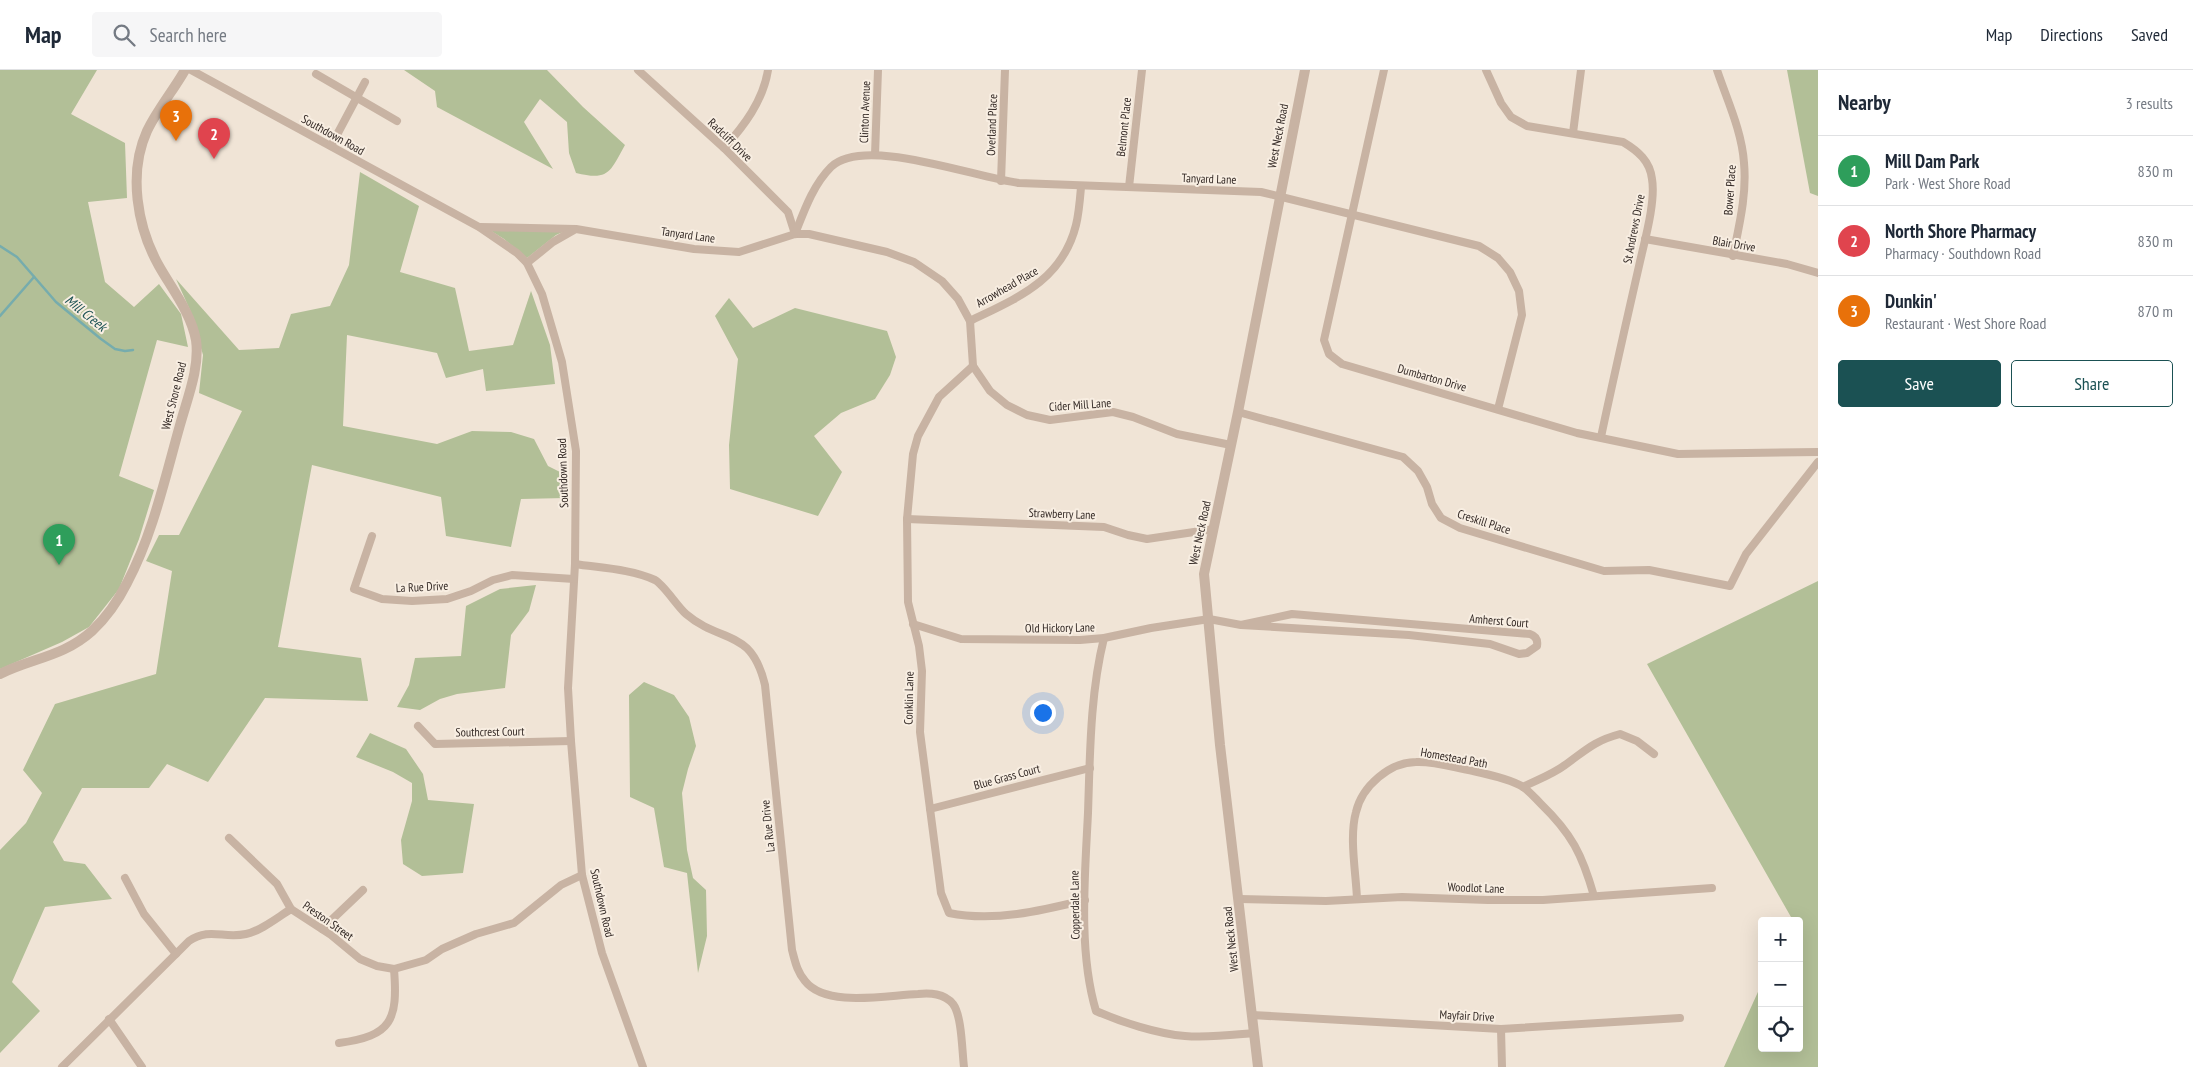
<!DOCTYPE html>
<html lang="en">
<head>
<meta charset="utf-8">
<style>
  :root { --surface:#fff; --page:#f6f6f7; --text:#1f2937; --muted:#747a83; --line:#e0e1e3; --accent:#1b5153 }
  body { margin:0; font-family:"PT Sans Narrow",sans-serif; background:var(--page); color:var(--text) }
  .controls { position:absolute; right:15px; bottom:15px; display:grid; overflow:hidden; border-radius:5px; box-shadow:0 5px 20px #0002 }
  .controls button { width:45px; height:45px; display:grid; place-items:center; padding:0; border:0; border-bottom:1px solid var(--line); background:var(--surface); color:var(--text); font:25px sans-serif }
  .you { position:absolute; left:1042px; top:642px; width:18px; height:18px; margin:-12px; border:4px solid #fff; border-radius:50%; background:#1a73e8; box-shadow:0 0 0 8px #1a73e833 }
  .badge { display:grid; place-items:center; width:32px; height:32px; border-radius:50%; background:var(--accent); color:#fff; font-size:16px; font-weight:700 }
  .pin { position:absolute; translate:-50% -41px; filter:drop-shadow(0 1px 2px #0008) }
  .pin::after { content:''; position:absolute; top:26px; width:18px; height:15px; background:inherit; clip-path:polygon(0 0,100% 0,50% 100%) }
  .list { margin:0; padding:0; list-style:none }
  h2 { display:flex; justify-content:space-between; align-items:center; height:65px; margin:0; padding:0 20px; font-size:21px }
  h2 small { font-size:16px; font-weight:400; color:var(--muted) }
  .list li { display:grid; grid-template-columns:32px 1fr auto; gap:15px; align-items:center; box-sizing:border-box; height:70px; padding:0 20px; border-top:1px solid var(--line) }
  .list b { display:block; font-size:19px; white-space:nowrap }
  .list p { margin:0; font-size:16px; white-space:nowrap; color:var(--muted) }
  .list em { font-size:16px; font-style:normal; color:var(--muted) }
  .actions { display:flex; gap:10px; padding:15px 20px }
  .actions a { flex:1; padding:11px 0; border:1px solid var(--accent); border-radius:5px; text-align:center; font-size:18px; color:var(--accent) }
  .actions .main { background:var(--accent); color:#fff }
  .icon { flex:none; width:28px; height:28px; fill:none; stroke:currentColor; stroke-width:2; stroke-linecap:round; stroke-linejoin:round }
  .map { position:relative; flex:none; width:1818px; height:997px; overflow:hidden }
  header { display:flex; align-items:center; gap:30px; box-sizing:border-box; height:70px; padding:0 25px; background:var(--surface); border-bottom:1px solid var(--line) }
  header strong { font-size:24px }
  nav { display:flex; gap:28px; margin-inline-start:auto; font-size:18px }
  .search { width:350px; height:45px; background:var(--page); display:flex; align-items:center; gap:12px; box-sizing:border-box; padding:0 18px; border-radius:5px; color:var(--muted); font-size:19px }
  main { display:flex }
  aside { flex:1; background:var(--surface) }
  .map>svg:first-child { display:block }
  .green { fill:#b2bf97 }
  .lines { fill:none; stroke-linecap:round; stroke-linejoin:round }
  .stream { stroke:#76acad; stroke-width:2.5 }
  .minor { stroke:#c8b3a3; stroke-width:8 }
  .tertiary { stroke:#c8b3a3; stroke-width:10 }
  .labels { text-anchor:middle; stroke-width:4; stroke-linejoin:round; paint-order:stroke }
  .street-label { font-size:12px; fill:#332925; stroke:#f8eee2 }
  .water-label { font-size:14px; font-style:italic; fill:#1b5153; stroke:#f8eee2 }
</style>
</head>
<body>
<header>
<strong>Map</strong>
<div class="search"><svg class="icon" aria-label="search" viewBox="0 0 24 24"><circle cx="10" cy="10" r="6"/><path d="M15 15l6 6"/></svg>Search here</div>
<nav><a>Map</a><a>Directions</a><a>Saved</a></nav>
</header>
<main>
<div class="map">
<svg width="1818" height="997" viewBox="0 0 1818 997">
  <rect width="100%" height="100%" fill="#f0e4d6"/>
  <!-- green -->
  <g class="green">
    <path d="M0 0H97L71 44 125 73 127 128 88 132 105 212 134 237 159 214 181 244 188 277 157 270 119 406 154 420 139 469 119 519 89 557 62 572 0 599Z"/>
    <path d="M404 0H547L583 37 625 75C610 102 609 111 576 103L569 83 567 52 540 29 524 52 553 99 437 37 435 21Z"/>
    <path d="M1787 0H1818V126L1810 123Z"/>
    <path d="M360 102 419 136 400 202 455 218 469 281 513 275 531 221 550 275 555 314 486 321 483 299 446 308 437 283 347 265 343 356 437 374 472 361 511 362 534 369 548 396 564 404 565 428 521 429 511 477 446 466 441 427 312 395 278 577 361 588 368 631 265 628 208 712 167 694 149 718H82L53 772 64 791 85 794 112 829 45 837 12 912 40 941 0 983V780L26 753 42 723 23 700 55 634 156 604 172 501 146 491 159 465H179L242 341 199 323 203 285 190 240 176 209 239 280 279 278 291 244 330 236 349 195Z"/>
    <path d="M488 159 567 160 556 165 527 188 504 169Z"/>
    <path d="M729 228 753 258 795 238 887 261 896 287 890 305 875 329 841 343 814 366 842 402 818 446 730 419 729 375 738 289 715 246Z"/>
    <path d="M1818 511V997H1724L1762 913V978H1799V851H1790L1791 847 1647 594Z"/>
    <path d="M536 515 529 541 511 565 505 618 457 624 440 629 420 640 397 637 409 615 415 588 461 586 466 536 500 519Z"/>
    <path d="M644 612 674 625 689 647 696 676 688 699 682 723 687 780 693 808 706 820 707 866 698 903 687 803 664 797 654 738 630 727 629 625Z"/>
    <path d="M370 663 406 679 423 704 428 730 474 734 463 803 422 806 403 794 401 770 412 731V713L393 702 356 687Z"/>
  </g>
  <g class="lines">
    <!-- stream -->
    <g class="stream">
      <path d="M0 176 17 187 56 232 101 269 115 279 125 281 133 280"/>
      <path d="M0 246 34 207"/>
    </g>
    <!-- minor -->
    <g class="minor">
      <path d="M191 0 479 157 517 183 527 193 542 224 562 292 576 381 575 494 568 618 571 671 582 805 602 883 643 997"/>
      <path d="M638 0 724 78 788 142 795 164"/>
      <path d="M1384 0 1324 270 1329 284 1342 294 1577 363 1678 384 1818 382"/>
      <path d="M1486 0 1501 33 1511 47 1527 56 1623 72C1638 81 1650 91 1652 109 1656 132 1644 173 1639 196 1626 253 1613 310 1601 367"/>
      <path d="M1717 0C1727 30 1742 61 1744 93 1747 124 1739 156 1733 186"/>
      <path d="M316 4 397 51"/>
      <path d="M1573 63 1581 0"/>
      <path d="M331 76 365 12"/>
      <path d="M724 78C744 56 763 31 768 0"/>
      <path d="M875 85 878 0"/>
      <path d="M1001 111 1005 0"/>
      <path d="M1129 117 1142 0"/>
      <path d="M480 157 576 159 694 179 739 182 795 164H809L887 182 914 192 942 211 958 229 970 251 973 296 990 321 1007 335 1027 345 1050 350 1113 342 1133 347 1177 364 1231 375"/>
      <path d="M795 164C804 141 813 115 831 97 864 65 976 108 1019 113L1261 122 1479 176 1498 188 1510 202 1519 221 1522 245 1498 339"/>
      <path d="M1645 169 1787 194 1818 203"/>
      <path d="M527 193 553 172 574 160"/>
      <path d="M970 251C1017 228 1062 211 1076 155 1079 143 1080 129 1081 117"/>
      <path d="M973 296 939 327 918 366 913 384 907 449 908 532 919 576 922 601 920 662 941 823 949 843C994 852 1040 841 1085 830"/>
      <path d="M1238 342 1403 387 1418 401 1427 417 1432 434 1441 448 1460 458 1604 501 1649 500 1730 516 1746 484 1818 392"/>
      <path d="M907 449 1104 457 1128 465 1147 469 1214 459"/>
      <path d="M372 466 354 519 382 529 412 531 447 529 471 521 493 510 512 505 574 509"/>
      <path d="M575 494C601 498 631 499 655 510 664 515 677 536 686 544 721 574 751 557 765 615L792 880C795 891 797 902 805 911 826 938 887 925 918 924 930 923 944 923 953 934 962 946 962 981 964 997"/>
      <path d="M913 554 961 569 1080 570 1104 568 1151 558 1209 549 1241 555 1409 565 1490 574 1519 584 1527 583 1537 576C1538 570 1536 566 1530 564L1292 544 1241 555"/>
      <path d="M1104 568C1090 624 1090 685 1088 743 1085 805 1078 881 1096 941 1121 952 1158 964 1185 966 1208 968 1231 965 1254 963"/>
      <path d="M418 656 435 674 571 671"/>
      <path d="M1523 717C1537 710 1553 704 1565 695 1586 680 1594 671 1620 664L1637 671 1654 684"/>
      <path d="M930 739 1090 698"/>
      <path d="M229 768 277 814 291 839"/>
      <path d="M125 808 144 844 176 884"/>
      <path d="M1240 829 1326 831 1402 827 1488 830H1543L1712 818"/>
      <path d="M1357 829C1356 803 1349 767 1356 742 1362 716 1390 692 1416 692 1435 691 1455 698 1473 701 1487 704 1511 709 1523 717 1529 721 1535 728 1540 733 1572 764 1582 784 1594 826"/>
      <path d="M322 859 363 820"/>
      <path d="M1252 945 1501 959 1680 948"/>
      <path d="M109 949 142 997"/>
      <path d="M1501 959 1502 997"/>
      <path d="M339 973C392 966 398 950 394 899"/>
      <path d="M62 997 189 871C210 857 223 869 246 864 261 861 278 847 291 839L331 865 360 889 377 896 394 899 426 890 442 879 476 864 514 853 561 815 582 805"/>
    </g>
    <!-- tertiary -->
    <g class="tertiary">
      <path d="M0 604C32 588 63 587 92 561 107 547 118 531 127 513 153 464 165 408 180 355 187 329 200 298 196 270 191 243 172 219 159 196 137 157 128 103 147 61 157 40 173 21 185 0"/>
      <path d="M1258 997 1220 675 1204 504 1238 342 1305 0"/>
    </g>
  </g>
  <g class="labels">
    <!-- street labels -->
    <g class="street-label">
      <text transform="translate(865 42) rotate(-88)" y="4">Clinton Avenue</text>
      <text transform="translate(992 55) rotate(-88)" y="4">Overland Place</text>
      <text transform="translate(1124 57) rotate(-84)" y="4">Belmont Place</text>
      <text transform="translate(333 65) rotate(29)" y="4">Southdown Road</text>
      <text transform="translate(1278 66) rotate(-79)" y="4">West Neck Road</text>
      <text transform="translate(730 70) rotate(44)" y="4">Radcliff Drive</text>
      <text transform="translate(1209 109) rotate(2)" y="4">Tanyard Lane</text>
      <text transform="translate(1730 120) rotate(-86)" y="4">Bower Place</text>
      <text transform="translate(1634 159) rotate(-79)" y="4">St Andrews Drive</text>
      <text transform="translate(688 165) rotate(8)" y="4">Tanyard Lane</text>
      <text transform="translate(1734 174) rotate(10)" y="4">Blair Drive</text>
      <text transform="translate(1007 217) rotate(-30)" y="4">Arrowhead Place</text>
      <text transform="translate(1432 308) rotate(16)" y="4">Dumbarton Drive</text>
      <text transform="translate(174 326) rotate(-76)" y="4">West Shore Road</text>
      <text transform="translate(1080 335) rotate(-4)" y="4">Cider Mill Lane</text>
      <text transform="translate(563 403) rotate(-92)" y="4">Southdown Road</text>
      <text transform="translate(1062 444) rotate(2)" y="4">Strawberry Lane</text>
      <text transform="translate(1484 452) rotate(18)" y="4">Creskill Place</text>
      <text transform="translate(1200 463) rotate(-78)" y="4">West Neck Road</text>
      <text transform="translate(422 517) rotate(-3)" y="4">La Rue Drive</text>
      <text transform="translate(1499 551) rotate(5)" y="4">Amherst Court</text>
      <text transform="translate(1060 558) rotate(-1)" y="4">Old Hickory Lane</text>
      <text transform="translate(909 628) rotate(-89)" y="4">Conklin Lane</text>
      <text transform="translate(490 662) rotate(-1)" y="4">Southcrest Court</text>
      <text transform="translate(1454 688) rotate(10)" y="4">Homestead Path</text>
      <text transform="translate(1007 707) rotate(-15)" y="4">Blue Grass Court</text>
      <text transform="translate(768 756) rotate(-96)" y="4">La Rue Drive</text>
      <text transform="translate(1476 818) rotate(2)" y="4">Woodlot Lane</text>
      <text transform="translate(602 833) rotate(77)" y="4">Southdown Road</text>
      <text transform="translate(1075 835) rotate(-91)" y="4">Copperdale Lane</text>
      <text transform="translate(328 851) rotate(35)" y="4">Preston Street</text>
      <text transform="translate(1231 869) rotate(-96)" y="4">West Neck Road</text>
      <text transform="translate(1467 946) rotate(3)" y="4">Mayfair Drive</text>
    </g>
    <!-- water labels -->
    <g class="water-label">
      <text transform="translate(86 243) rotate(39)" y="5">Mill Creek</text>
    </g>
  </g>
</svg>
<div class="controls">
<button>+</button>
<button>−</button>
<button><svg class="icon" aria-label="locate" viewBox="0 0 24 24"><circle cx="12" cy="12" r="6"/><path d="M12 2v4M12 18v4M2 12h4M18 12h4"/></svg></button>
</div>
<div class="you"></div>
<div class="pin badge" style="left:59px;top:495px;background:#2e9e5b">1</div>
<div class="pin badge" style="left:214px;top:89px;background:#e0444e">2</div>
<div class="pin badge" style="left:176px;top:71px;background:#e8710a">3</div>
</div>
<aside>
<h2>Nearby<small>3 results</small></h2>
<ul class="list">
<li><span class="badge" style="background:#2e9e5b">1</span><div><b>Mill Dam Park</b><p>Park · West Shore Road</p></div><em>830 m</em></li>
<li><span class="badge" style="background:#e0444e">2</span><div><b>North Shore Pharmacy</b><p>Pharmacy · Southdown Road</p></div><em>830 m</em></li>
<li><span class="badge" style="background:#e8710a">3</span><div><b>Dunkin'</b><p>Restaurant · West Shore Road</p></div><em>870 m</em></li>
</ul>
<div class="actions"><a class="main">Save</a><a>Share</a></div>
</aside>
</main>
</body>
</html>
